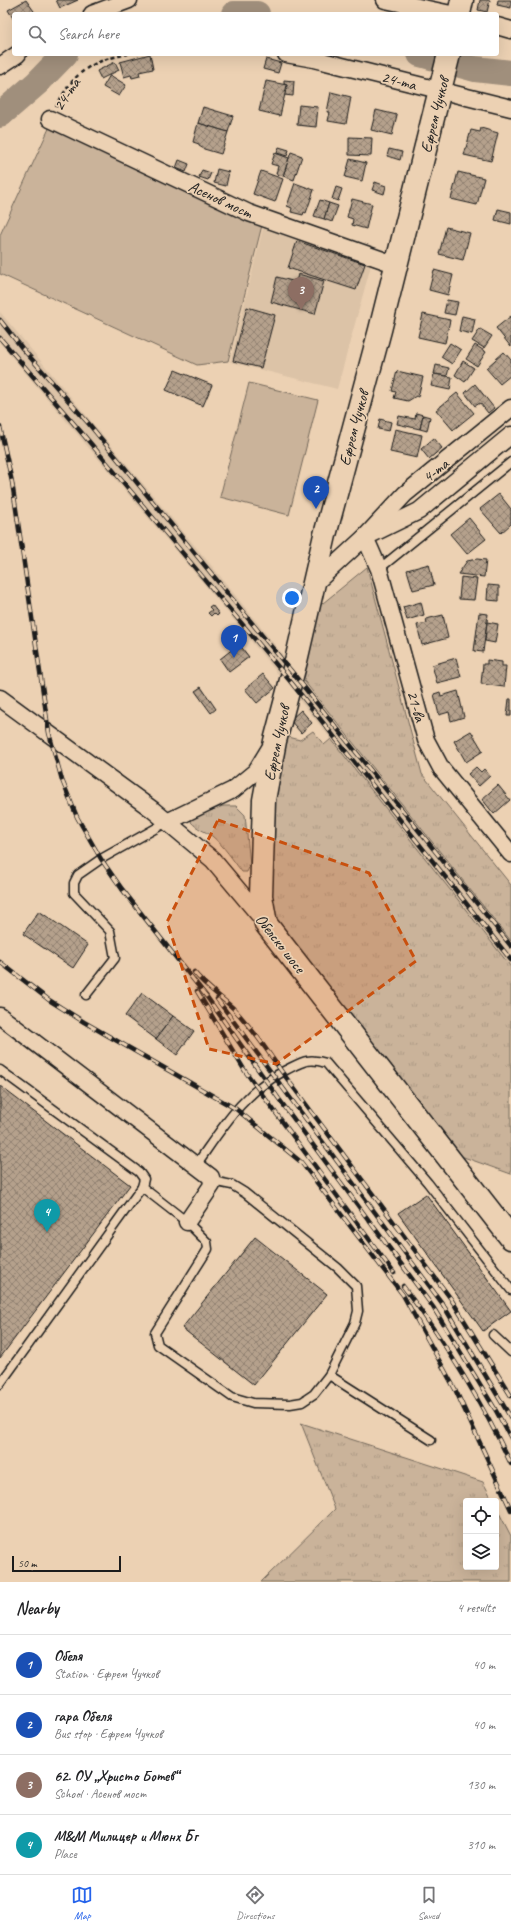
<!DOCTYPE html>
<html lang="en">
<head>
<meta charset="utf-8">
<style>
  :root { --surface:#fff; --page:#f6f6f6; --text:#202124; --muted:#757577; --line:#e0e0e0; --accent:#2563eb }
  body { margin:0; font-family:Caveat,sans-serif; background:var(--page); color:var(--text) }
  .controls { position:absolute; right:12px; bottom:12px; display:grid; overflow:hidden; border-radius:4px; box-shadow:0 4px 16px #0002 }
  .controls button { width:36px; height:36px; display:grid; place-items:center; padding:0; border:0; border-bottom:1px solid var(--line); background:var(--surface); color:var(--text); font:20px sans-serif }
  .scale { position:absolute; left:12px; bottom:10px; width:109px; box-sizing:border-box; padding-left:4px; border:2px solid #1c1c1c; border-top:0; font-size:11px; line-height:14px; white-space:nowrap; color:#1c1c1c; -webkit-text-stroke:3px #ecd1b3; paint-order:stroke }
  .you { position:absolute; left:292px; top:598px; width:14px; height:14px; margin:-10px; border:3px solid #fff; border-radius:50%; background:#1a73e8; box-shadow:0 0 0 6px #1a73e833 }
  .badge { display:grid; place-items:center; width:26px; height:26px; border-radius:50%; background:var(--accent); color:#fff; font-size:13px; font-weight:700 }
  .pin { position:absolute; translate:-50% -33px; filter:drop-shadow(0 1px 2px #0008) }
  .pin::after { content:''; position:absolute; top:21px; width:14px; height:12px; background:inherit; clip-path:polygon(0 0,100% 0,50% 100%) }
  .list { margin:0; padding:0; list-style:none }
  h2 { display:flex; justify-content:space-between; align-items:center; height:52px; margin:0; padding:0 16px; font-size:17px }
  h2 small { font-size:13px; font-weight:400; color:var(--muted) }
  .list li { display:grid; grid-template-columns:26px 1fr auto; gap:12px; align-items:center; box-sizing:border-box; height:60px; padding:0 16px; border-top:1px solid var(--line) }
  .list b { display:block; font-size:15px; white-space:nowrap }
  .list p { margin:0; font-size:13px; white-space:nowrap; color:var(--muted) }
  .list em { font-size:13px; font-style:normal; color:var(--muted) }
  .icon { flex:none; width:22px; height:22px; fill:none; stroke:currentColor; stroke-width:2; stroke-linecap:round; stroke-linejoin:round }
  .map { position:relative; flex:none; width:511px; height:1582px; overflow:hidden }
  .search { position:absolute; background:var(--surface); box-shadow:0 4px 16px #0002; left:12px; right:12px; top:12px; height:44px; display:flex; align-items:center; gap:10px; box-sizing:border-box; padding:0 14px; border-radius:4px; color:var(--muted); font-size:15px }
  .sheet { height:292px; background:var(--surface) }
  nav { display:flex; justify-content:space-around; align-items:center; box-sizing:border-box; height:56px; border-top:1px solid var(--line); background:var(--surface); font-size:11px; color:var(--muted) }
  nav a { display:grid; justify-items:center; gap:2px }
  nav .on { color:var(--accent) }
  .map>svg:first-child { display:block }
  .built { fill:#dcc3a7 }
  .grass { fill:url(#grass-tufts); stroke:#73685b }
  .pitch { fill:#cab39a; stroke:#73685b }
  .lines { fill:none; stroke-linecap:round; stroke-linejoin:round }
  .river { stroke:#a08f7c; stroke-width:26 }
  .building { fill:url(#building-cross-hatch); stroke:#1c1c1c }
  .lane-casing { stroke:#1c1c1c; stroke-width:11 }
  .street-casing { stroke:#1c1c1c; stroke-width:19 }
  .secondary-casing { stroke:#1c1c1c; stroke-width:25 }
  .path { stroke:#1c1c1c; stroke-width:2.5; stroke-dasharray:4 3; stroke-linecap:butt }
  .lane { stroke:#ecd1b3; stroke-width:8 }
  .street { stroke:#ecd1b3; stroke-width:16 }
  .secondary { stroke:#ecd1b3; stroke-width:22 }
  .rail-casing { stroke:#1c1c1c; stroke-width:4.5 }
  .rail { stroke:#ecd1b3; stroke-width:3; stroke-dasharray:9; stroke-linecap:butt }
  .marked { fill:#c9500e; fill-opacity:0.2; stroke:#c9500e; stroke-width:3; stroke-dasharray:8 5; stroke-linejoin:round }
  .labels { text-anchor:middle; stroke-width:3.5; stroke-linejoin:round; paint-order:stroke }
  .street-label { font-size:16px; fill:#1c1c1c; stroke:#ecd1b3 }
</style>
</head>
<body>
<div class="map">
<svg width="511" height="1582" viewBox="0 0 511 1582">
  <defs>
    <pattern id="grass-tufts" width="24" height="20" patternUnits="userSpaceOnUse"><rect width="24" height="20" fill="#cab39a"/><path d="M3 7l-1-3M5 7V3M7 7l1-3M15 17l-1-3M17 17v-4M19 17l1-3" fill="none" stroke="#ad9984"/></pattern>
    <pattern id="building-cross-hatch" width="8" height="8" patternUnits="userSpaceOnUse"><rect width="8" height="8" fill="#b5a18c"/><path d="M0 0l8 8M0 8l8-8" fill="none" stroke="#928272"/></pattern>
  </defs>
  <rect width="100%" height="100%" fill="#ecd1b3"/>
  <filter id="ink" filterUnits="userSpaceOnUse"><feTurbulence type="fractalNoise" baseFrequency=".025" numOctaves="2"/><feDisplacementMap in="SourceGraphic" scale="8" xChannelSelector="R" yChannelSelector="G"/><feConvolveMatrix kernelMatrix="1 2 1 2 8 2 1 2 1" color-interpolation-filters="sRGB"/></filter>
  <g filter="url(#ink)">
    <!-- built -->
    <g class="built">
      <path d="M265 220 373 258 337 389 230 362Z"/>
      <path d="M0 312 220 576 511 941V967L331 739 205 585 0 343Z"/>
    </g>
    <!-- grass -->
    <g class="grass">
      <path d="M367 567 422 774 511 885V941L301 677 317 608Z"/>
      <path d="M313 731 324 745 331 739 511 967V1174L458 1155 275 917 267 889 272 785 285 736 300 740Z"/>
      <path d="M223 806H236L245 815 250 865 247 872H242C233 860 224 846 212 836 205 831 197 829 191 822L193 817Z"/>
      <path d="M301 1423 483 1482 493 1501H466V1567H496V1507L511 1536V1582H261L335 1509Z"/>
    </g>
    <!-- pitch -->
    <g class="pitch">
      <path d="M51 124 263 221 228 361 197 365 0 274V235Z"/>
      <path d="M249 383 318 400 289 515 220 497Z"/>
    </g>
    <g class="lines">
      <!-- river -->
      <g class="river">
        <path d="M234 14H257"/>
        <path d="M420 54 475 69 511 73"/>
        <path d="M0 115 37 83 65 54"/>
      </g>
    </g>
    <!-- building -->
    <g class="building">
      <path d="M26 0 36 14H14V20L8 10Z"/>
      <path d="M56 0H78L60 8Z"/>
      <path d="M480 0H490L487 12 478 10Z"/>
      <path d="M498 0H511V8L497 5Z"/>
      <path d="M150 54 153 69 139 72 140 76 132 78 131 75 124 77 120 62Z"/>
      <path d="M266 59 281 63 278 73 263 69Z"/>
      <path d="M115 62 119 70 101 79 97 71Z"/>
      <path d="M110 75 126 85 119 96 103 87Z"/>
      <path d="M284 80 294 81 293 96 284 95 287 85 284 84Z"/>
      <path d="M266 81 287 85 280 116 259 111Z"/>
      <path d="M331 92 351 97 346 124 328 121 330 112H327Z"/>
      <path d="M299 105 318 107 316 127 297 125Z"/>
      <path d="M203 107 233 116 228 132 198 123Z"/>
      <path d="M376 110 397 115 392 135 371 130Z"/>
      <path d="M198 123 228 132 221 154 204 149 199 146V144L193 142Z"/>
      <path d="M481 128 498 133 491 161 464 155 471 130 480 132Z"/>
      <path d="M349 137 372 138 371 156 349 155Z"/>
      <path d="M279 147 289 150 287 156 277 153Z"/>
      <path d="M389 149 402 152 400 160 387 156Z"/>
      <path d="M291 152 302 156 294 180 283 176Z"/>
      <path d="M275 153 289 158 283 176 276 174 278 166 271 164Z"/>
      <path d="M350 159 366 163 362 181 345 177Z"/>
      <path d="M179 160 189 164 186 172 176 168Z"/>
      <path d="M217 169 229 172 226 186 214 183Z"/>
      <path d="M202 170 211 173 208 180 199 177Z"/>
      <path d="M261 171 283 179 275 202 253 194Z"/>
      <path d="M458 172 484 178 477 205 451 199Z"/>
      <path d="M375 182 386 186 384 194 372 190Z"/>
      <path d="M295 183 314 190 306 213 304 212 303 215 291 212 292 208 287 206Z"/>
      <path d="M336 187 342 189 338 201 332 199Z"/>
      <path d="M352 199 372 204 366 229 352 225 353 219 347 217Z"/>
      <path d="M320 200 329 203 324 219 314 216Z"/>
      <path d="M329 203 338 206 332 222 324 219Z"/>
      <path d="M498 209 511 212V224L495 220Z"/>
      <path d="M446 227 470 233 463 260 439 254Z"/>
      <path d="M297 241 365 264 356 290 288 268Z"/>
      <path d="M434 270 453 275 448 295 429 290Z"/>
      <path d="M298 274 324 281 315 314 271 302 277 277 296 282Z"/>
      <path d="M447 300 458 302 455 315 444 313Z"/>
      <path d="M247 307 275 315 261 368 233 361Z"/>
      <path d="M423 314 450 320 445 343 418 337Z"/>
      <path d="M462 316 475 319 472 334 459 331Z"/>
      <path d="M511 316V347L496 328Z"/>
      <path d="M480 329 492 336 484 348 472 341Z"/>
      <path d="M450 343 461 350 452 364 441 357Z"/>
      <path d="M475 345 486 352 477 366 466 359Z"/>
      <path d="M504 352 511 360V375L500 384 486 368Z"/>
      <path d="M463 361 474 368 465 382 455 375Z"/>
      <path d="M436 365 449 368 447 376 434 374Z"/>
      <path d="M175 370 212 385 203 406 166 390Z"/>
      <path d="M397 371 423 377 418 397 416 396 408 401 394 398 396 392 392 391Z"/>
      <path d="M434 374 452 377 450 390 431 386Z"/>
      <path d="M475 384 494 408 488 413 480 403 475 406 465 393Z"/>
      <path d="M457 393 474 413 453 430 436 410Z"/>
      <path d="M416 413 423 415 420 429 397 424 399 416 415 419Z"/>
      <path d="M423 415 430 417 427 431 420 429Z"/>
      <path d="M380 419 391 422 389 431 378 429Z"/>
      <path d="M395 429 422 435 417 458 390 452Z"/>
      <path d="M434 438 442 448 429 459 421 449Z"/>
      <path d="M499 494 511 509V524L501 533 480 509Z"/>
      <path d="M469 518 486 539 467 554 450 534Z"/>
      <path d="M477 559 486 560 484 577 458 574 467 561Z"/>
      <path d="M429 564 434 585 413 590 407 570Z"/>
      <path d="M461 577 477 579 474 600 459 599Z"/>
      <path d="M488 585 499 586V601L487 600Z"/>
      <path d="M421 602 424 615 407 620 403 607Z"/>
      <path d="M212 605 219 614 217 616 214 613 211 616 208 613 212 610 209 607Z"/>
      <path d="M479 613 488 614 483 652 474 651Z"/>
      <path d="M443 615 448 638 422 645 417 625 427 623 426 619Z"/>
      <path d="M487 622 498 624 495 643 485 641Z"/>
      <path d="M239 644 249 657 229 672 220 659Z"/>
      <path d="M456 658 461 677 437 683 432 665Z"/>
      <path d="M487 660 502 662V666H506L504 687 481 684 483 664H487Z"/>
      <path d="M263 674 275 688 257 703 245 689Z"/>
      <path d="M201 687 216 709 211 713 195 691Z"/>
      <path d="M458 691 464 717 451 721 449 712 439 715 434 694 440 692 441 696Z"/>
      <path d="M509 699H511V716H507Z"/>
      <path d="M301 710 312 723 301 733 290 720Z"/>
      <path d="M471 731 483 751 466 762 454 741Z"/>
      <path d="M476 767 481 772 484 769 490 776 479 786 468 774Z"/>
      <path d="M498 785 510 800 494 814 482 799Z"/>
      <path d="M39 911 88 945 73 968 23 934Z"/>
      <path d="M142 993 173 1016 156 1039 125 1016Z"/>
      <path d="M173 1016 194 1031 177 1055 156 1039Z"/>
      <path d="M0 1086 130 1185 0 1358Z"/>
      <path d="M426 1194 511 1311 483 1331 398 1213Z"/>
      <path d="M255 1237 327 1294 254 1385 182 1328Z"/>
    </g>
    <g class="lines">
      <!-- lane casing -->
      <g class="lane-casing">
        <g id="lane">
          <path d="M379 569 511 462"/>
          <path d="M86 995 115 958 110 931 74 893V883L78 875 101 859 167 822"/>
          <path d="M0 1070 139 1172 144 1179 142 1187 0 1384"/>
          <path d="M196 1165C223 1127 243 1092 286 1070 302 1062 308 1057 326 1063L428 1183 511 1290"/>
          <path d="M142 1187 187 1222 207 1242 208 1249 155 1333 158 1345 232 1397 253 1403 290 1404 302 1402 314 1394 329 1375 355 1323 358 1311 356 1286 338 1268 245 1193 232 1185 212 1181"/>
          <path d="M493 1335 511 1352"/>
          <path d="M329 1375 431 1440"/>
        </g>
      </g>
      <!-- street casing -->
      <g class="street-casing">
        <g id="street">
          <path d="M385 0 451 14"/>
          <path d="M92 14 129 0"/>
          <path d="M497 26 511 30"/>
          <path d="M286 54 314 59 511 108"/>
          <path d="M0 66 18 54"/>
          <path d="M50 119 249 213 397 265"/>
          <path d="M374 533 419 511 511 435"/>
          <path d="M365 537 379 569 426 740 441 768 511 854"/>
          <path d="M313 585 365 537 405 494 511 408"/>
          <path d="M0 698 153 810 213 860 265 922"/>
          <path d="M167 822 233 790 256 771 270 748"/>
          <path d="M0 1016 211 1177 212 1185 187 1222"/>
        </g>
      </g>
      <!-- secondary casing -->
      <g class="secondary-casing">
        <g id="secondary">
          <path d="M459 14 462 0"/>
          <path d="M449 54 380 330 325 535 296 661 275 741 264 800 261 896 266 924 511 1238"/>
        </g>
      </g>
      <!-- path -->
      <path class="path" d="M56 107C74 72 90 61 128 54"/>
      <!-- lane -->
      <use href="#lane" class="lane"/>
      <!-- street -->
      <use href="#street" class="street"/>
      <!-- secondary -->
      <use href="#secondary" class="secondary"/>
      <!-- rail casing -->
      <g class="rail-casing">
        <g id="rail">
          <path d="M0 320 22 348 89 424 292 672 511 946"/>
          <path d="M0 338 81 432 290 681 511 960"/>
          <path d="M0 427 12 482 49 733 62 780 77 817 101 859 122 889 207 997 279 1099 433 1307 495 1409 511 1438"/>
          <path d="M0 962 49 1000 84 1022 236 1109 301 1162 403 1295 455 1389 511 1510"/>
          <path d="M194 972C205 986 220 996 233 1008 252 1028 267 1050 282 1072L451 1299 511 1396"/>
          <path d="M197 991 245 1071 394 1273"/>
          <path d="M217 999 442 1303 511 1418"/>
          <path d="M403 1286C444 1341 482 1402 511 1464"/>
        </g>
      </g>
      <!-- rail -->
      <use href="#rail" class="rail"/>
    </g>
  </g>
  <!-- marked area -->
  <path class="marked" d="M218 820 369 873 416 961 276 1064 209 1049 167 922Z"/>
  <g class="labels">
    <!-- street labels -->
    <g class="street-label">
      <text transform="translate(399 80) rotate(14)" y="6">24-та</text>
      <text transform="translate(66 94) rotate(-56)" y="6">24-та</text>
      <text transform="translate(434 115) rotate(-76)" y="6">Ефрем Чучков</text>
      <text transform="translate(221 199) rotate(25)" y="6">Асенов мост</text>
      <text transform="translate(353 428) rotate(-75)" y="6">Ефрем Чучков</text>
      <text transform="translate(435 470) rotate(-39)" y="6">4-та</text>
      <text transform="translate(417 706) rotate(74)" y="6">21-ва</text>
      <text transform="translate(276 743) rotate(-78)" y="6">Ефрем Чучков</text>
      <text transform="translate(281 943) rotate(52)" y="6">Обелско шосе</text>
    </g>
  </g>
</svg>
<div class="controls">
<button><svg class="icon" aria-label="locate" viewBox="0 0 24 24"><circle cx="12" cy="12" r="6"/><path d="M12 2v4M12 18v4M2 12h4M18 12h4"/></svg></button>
<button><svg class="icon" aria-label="layers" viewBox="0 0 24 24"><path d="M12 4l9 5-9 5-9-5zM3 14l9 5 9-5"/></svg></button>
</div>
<div class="scale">50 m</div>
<div class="you"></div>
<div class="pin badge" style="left:234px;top:658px;background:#1a4fb4">1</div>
<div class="pin badge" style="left:316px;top:509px;background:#1a4fb4">2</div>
<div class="pin badge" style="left:301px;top:310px;background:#8d6e63">3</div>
<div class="pin badge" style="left:47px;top:1232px;background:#0f9aa8">4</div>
<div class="search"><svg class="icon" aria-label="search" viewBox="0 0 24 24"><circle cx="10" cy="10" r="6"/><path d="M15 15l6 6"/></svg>Search here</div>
</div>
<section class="sheet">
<h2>Nearby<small>4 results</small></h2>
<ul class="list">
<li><span class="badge" style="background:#1a4fb4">1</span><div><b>Обеля</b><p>Station · Ефрем Чучков</p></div><em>40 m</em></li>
<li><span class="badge" style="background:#1a4fb4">2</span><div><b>гара Обеля</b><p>Bus stop · Ефрем Чучков</p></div><em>40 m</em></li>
<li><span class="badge" style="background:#8d6e63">3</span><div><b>62. ОУ „Христо Ботев“</b><p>School · Асенов мост</p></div><em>130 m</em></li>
<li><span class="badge" style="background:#0f9aa8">4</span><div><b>М&amp;M Mилицер и Мюнх Бг</b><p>Place</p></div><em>310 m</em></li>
</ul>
</section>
<nav>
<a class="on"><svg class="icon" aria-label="map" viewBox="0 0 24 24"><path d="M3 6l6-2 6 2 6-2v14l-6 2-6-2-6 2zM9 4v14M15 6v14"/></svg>Map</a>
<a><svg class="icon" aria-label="directions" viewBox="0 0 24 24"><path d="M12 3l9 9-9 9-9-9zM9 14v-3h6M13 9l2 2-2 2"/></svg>Directions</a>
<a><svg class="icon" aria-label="saved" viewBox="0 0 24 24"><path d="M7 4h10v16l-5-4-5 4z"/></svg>Saved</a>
</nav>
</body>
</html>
